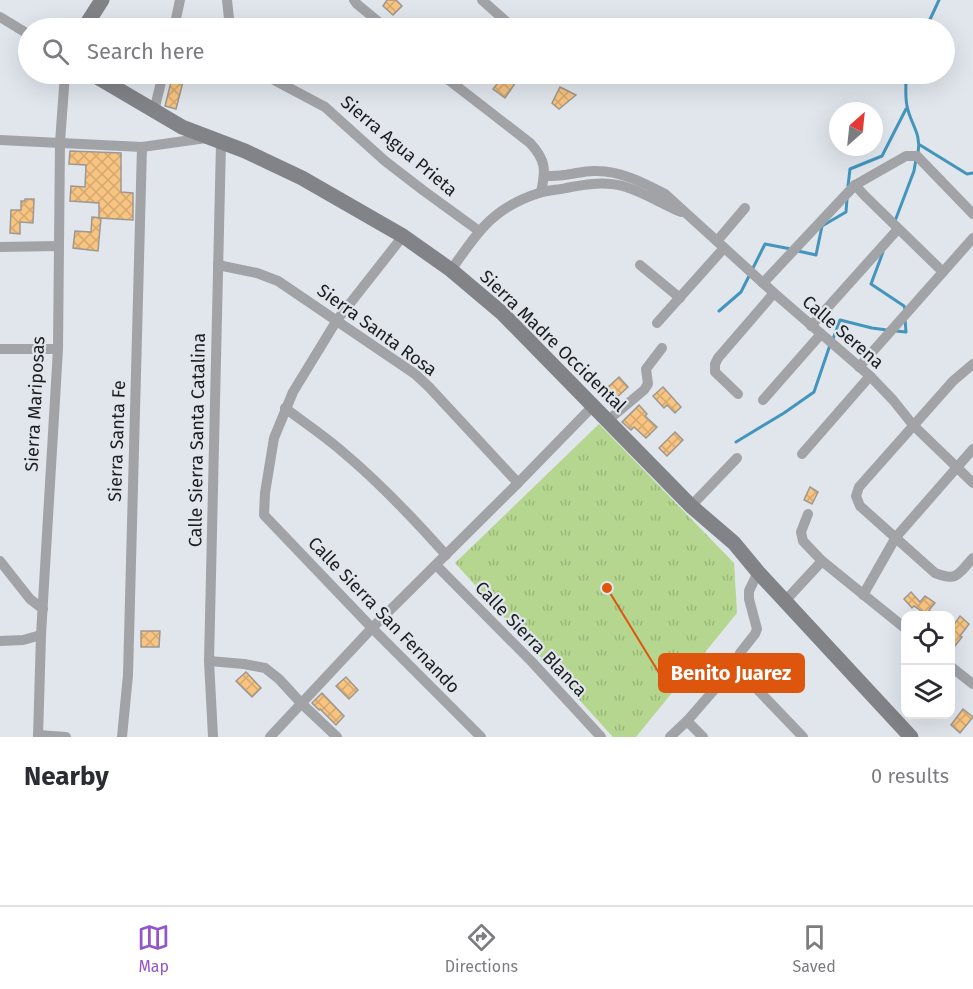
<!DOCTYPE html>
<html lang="en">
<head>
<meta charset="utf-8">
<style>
  :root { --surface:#fff; --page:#f2f2f3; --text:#2b2b33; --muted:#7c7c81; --line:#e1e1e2; --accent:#9255cb }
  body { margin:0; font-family:"Fira Sans",sans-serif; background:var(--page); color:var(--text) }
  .controls { position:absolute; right:18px; bottom:18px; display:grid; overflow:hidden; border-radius:12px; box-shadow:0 6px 24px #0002 }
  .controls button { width:54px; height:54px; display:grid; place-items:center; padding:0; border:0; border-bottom:2px solid var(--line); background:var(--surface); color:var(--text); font:30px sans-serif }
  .compass { position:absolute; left:829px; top:102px; width:54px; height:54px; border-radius:50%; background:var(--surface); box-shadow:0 6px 24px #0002; rotate:27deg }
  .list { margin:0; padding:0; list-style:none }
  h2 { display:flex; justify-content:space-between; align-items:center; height:78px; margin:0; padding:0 24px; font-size:26px }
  h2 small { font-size:20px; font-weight:400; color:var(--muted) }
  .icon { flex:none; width:33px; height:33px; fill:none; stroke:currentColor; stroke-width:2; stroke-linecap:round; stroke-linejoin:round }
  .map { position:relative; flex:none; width:973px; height:737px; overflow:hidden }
  .search { position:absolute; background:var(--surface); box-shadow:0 6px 24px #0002; left:18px; right:18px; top:18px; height:66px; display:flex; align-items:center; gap:15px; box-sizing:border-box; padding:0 21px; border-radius:33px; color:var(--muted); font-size:22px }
  .sheet { height:168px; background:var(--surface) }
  nav { display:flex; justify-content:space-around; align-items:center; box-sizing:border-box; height:84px; border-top:2px solid var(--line); background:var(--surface); font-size:16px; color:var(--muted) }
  nav a { display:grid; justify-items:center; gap:3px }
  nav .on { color:var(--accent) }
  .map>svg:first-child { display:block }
  .park { fill:url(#park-tufts) }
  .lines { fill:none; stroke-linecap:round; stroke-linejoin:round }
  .stream { stroke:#4395bc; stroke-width:3 }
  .building { fill:url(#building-cross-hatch); stroke:#9d9892; stroke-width:1.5 }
  .street { stroke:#a1a3a6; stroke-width:10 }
  .secondary { stroke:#818387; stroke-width:15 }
  .labels { text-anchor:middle; stroke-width:4.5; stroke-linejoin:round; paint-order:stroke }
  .street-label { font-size:18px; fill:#1b1d1f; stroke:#e0e6ec }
  .leader { fill:none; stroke:#de560d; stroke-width:2 }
  .callout-dot { fill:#de560d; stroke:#e0e6ec; stroke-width:2 }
  .callout { fill:#de560d; stroke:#de560d; stroke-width:2 }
  .callout-label { font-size:20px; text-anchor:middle; font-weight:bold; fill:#fff }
</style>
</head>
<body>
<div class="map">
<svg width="973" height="737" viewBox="0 0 973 737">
  <defs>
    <pattern id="park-tufts" width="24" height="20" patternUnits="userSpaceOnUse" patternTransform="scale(1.5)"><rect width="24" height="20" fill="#b4d68e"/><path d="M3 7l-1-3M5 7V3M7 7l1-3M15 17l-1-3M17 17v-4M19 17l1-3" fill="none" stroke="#9ab77a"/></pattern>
    <pattern id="building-cross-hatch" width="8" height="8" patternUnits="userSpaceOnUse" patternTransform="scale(1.5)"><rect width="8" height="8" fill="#f8c481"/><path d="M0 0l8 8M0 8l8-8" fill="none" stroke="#d4a86f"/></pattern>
  </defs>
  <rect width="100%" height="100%" fill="#e0e6ec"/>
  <!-- park -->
  <path class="park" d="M599 424 734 563 737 613 636 737H613L455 563Z"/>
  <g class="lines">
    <!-- stream -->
    <g class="stream">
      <path d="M926 28 939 0"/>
      <path d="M907 74 906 77C906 87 905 97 907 106 910 123 922 134 918 153"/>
      <path d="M920 145 967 174 973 173"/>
      <path d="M848 186 850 169 882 156 906 109"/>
      <path d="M895 221 914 171 916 159"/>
      <path d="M798 251 816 255 822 226 846 212 847 199"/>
      <path d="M883 252 871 284 904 306 905 309"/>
      <path d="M719 311 741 292 765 244 791 249"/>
      <path d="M896 331 906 332 905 319"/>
      <path d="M833 339 840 320 872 328 887 330"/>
      <path d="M736 442 784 413 814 392 830 345"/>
    </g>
  </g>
  <!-- building -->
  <g class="building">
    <path d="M387 0H396L402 6 393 15 383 6Z"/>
    <path d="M173 74H185L176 109 165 106Z"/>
    <path d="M505 74 516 82 505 98 493 89Z"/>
    <path d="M560 87 576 95 559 109 552 103Z"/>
    <path d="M70 151 121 153V192L133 193V220L99 218V203L70 201 71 186 85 187 86 165 69 164Z"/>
    <path d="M25 199H34L33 223 20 222V234L10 233 11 210H21V201H25Z"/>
    <path d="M92 217 101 218 98 251 73 248 75 231 91 232Z"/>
    <path d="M619 377 628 387 616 398 607 388Z"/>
    <path d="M663 387 681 407 675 413 667 405 664 408 653 396Z"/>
    <path d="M639 405 647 414 645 416 657 427 646 438 634 427 631 430 622 422Z"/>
    <path d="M675 432 683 440 667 456 659 448Z"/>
    <path d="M810 487 818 492 812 504 804 500Z"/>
    <path d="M911 592 920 602 925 596 935 603 929 610 931 612 927 615 914 606 912 608 904 599Z"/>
    <path d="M960 616 969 624 960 636 962 637 951 651V629Z"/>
    <path d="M141 631H160L159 647H141Z"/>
    <path d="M246 672 261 688 252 697 236 681Z"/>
    <path d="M346 677 358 690 349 699 336 686Z"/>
    <path d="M322 693 344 716 336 725 320 709 319 710 312 703Z"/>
    <path d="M963 709 973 717 960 733 951 725Z"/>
  </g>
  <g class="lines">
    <!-- street -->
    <g class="street">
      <path d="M227 0 230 28"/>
      <path d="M354 0 357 4 386 28"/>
      <path d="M482 0 510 25"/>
      <path d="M0 17 28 34"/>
      <path d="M174 28 180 0"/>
      <path d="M263 74 325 107 385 161 424 191 479 231"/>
      <path d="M441 74 530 143C546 160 546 170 541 192"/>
      <path d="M154 111 163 74"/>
      <path d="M0 140 142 147 206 138"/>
      <path d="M545 176C551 176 557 176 564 175 575 174 586 170 597 171 621 171 644 183 665 194L774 293 870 376 893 400 913 425 973 483"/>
      <path d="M855 185 865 196 943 272"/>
      <path d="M403 236 337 320 293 392 274 438 265 493 264 515 372 628 481 737"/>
      <path d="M717 241 745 208"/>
      <path d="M0 247 59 246"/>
      <path d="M218 265 257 273 278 281 415 374 429 387 518 483"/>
      <path d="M640 265 680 298"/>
      <path d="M451 270C478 232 492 208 539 193 548 190 558 190 566 188 586 184 606 181 626 187 645 193 662 204 681 212"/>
      <path d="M763 283 855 185 906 156H917L973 214"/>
      <path d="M657 323 724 248"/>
      <path d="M811 326 898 229"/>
      <path d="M0 349H58"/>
      <path d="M973 364 953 381 859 487 856 496 860 506 935 573C958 582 958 574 973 558"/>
      <path d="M859 367 973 238"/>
      <path d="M738 394 715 372V364L718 358 774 293"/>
      <path d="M763 400 821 334"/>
      <path d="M285 408C305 423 326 437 344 453 381 484 414 519 446 555"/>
      <path d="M607 421 644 390 648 384 646 369 662 348"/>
      <path d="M802 454 870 376"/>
      <path d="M691 506 737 458"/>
      <path d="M808 514 801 532 803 541 822 561 906 629"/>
      <path d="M0 561 30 599 43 609"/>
      <path d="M436 565 532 662 601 737"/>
      <path d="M863 595 896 537 973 449"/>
      <path d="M785 601 822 561"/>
      <path d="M0 641 23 640 41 635"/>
      <path d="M209 661 244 664 265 668 279 679 301 703 337 737"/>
      <path d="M735 666 803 737"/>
      <path d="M950 666 973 684"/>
      <path d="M687 721 703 737"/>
      <path d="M38 735 66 737"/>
      <path d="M38 737 41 635 58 349 60 142 65 74"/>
      <path d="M122 737 128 675 142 147"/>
      <path d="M213 737 209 661 221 143"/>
      <path d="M270 737 372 628 518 483 593 406"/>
      <path d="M670 737 687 721 735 666 740 653 755 634 757 629 749 599V591L758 572"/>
    </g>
    <!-- secondary -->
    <g class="secondary">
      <path d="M84 28 102 0"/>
      <path d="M92 74 182 127 245 151 302 178 403 236 451 270 502 313 691 506 734 543 758 572 911 737"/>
    </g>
  </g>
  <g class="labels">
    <!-- street labels -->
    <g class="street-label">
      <text transform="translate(399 146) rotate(40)" y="6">Sierra Agua Prieta</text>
      <text transform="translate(377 330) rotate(36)" y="6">Sierra Santa Rosa</text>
      <text transform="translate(843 332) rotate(41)" y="6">Calle Serena</text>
      <text transform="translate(553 341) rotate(44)" y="6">Sierra Madre Occidental</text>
      <text transform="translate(35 404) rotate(-87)" y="6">Sierra Mariposas</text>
      <text transform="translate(197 440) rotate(-89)" y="6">Calle Sierra Santa Catalina</text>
      <text transform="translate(117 441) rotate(-88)" y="6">Sierra Santa Fe</text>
      <text transform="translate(384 615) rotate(46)" y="6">Calle Sierra San Fernando</text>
      <text transform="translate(531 639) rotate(46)" y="6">Calle Sierra Blanca</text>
    </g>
  </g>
  <!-- callouts -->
  <path class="leader" d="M607 588L659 673"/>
  <circle class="callout-dot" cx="607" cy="588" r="6"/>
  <rect class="callout" x="659" y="654" width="145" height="38" rx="6"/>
  <g class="callout-label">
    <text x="731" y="680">Benito Juarez</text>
  </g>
</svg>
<div class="controls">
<button><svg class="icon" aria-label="locate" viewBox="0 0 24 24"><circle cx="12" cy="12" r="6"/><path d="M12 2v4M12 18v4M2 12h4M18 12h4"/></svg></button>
<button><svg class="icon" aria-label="layers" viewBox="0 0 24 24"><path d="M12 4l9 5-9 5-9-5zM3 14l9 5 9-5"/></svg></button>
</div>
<svg class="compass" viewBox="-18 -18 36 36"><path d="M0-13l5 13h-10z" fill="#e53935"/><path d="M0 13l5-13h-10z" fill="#7c7c81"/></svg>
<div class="search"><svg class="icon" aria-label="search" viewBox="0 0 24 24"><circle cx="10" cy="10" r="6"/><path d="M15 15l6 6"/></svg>Search here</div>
</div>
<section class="sheet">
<h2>Nearby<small>0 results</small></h2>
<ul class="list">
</ul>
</section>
<nav>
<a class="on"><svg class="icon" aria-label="map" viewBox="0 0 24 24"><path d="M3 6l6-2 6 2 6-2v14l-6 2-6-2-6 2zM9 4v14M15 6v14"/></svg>Map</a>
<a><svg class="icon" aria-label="directions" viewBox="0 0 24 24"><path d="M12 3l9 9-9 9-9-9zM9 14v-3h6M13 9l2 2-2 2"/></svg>Directions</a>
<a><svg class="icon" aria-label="saved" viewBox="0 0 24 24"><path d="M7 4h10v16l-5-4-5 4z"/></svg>Saved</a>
</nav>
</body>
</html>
